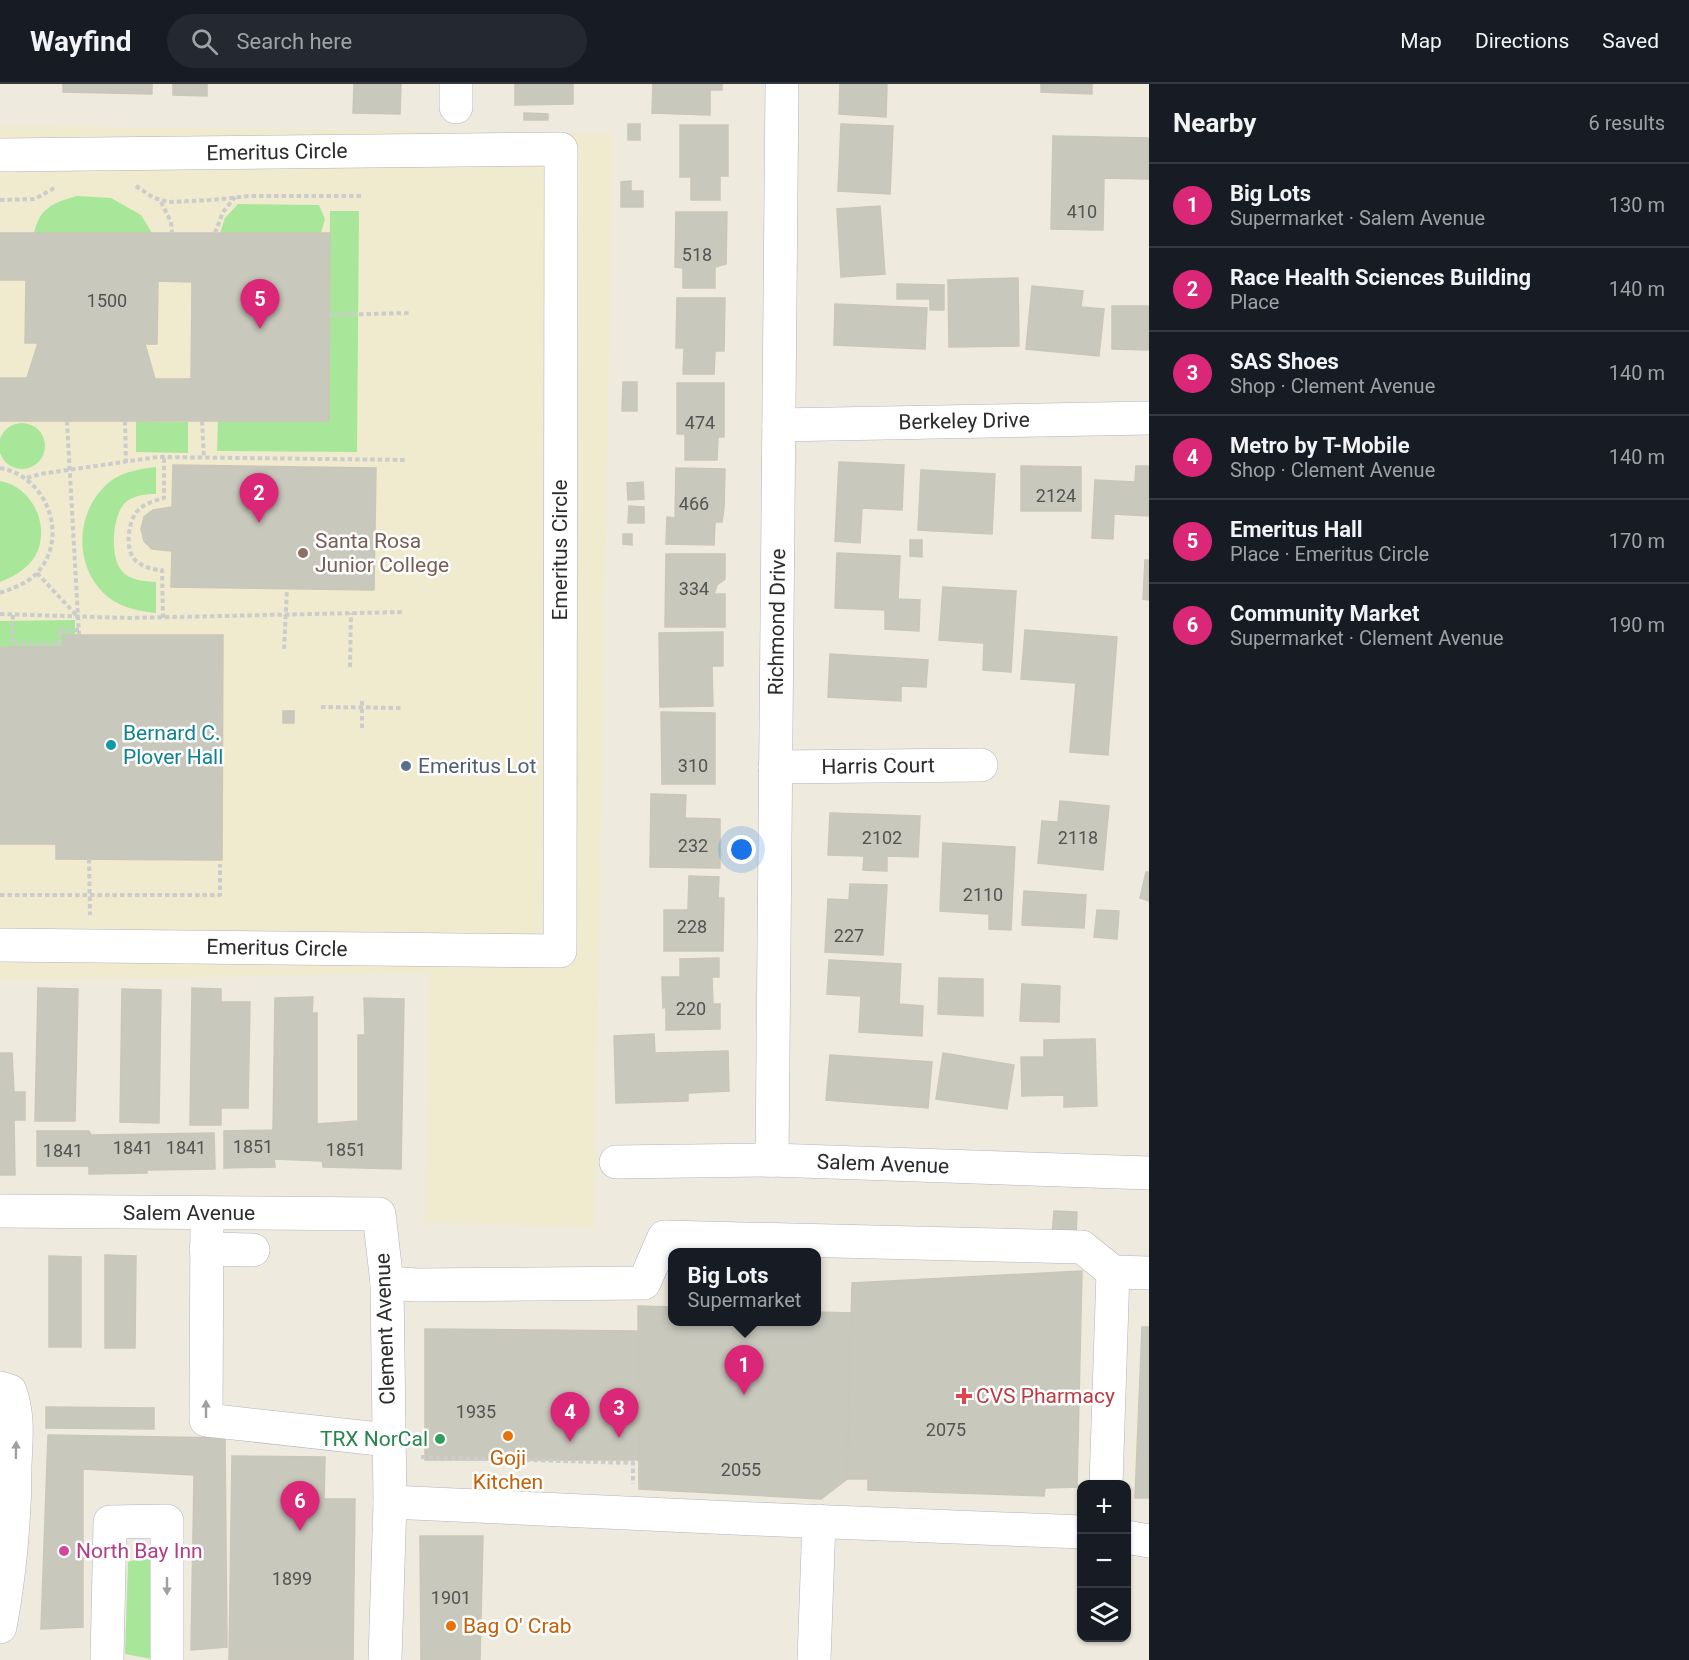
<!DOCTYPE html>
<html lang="en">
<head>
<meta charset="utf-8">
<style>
  :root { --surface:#171b24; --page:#242831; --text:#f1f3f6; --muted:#9ea1a6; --line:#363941; --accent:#db2777 }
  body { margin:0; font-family:Roboto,sans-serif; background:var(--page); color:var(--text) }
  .controls { position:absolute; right:18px; bottom:18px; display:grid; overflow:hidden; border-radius:12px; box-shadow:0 2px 4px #0004 }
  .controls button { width:54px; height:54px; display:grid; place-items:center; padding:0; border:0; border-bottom:2px solid var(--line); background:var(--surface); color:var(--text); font:30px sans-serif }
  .you { position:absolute; left:742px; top:766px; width:21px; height:21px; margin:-15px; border:4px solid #fff; border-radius:50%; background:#1a73e8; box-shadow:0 0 0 9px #1a73e833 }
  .badge { display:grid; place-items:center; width:39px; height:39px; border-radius:50%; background:var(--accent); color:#fff; font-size:20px; font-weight:700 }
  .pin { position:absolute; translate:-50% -50px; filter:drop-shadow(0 2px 3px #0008) }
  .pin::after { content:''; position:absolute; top:32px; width:21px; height:18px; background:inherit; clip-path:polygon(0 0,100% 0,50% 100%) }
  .popup { position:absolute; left:668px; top:1164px; width:153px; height:78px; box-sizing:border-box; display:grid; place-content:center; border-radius:12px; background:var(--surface); filter:drop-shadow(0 2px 4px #0005); font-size:20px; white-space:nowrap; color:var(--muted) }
  .popup b { font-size:22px; color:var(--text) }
  .popup::after { content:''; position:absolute; left:50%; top:100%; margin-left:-12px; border:12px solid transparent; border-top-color:var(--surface) }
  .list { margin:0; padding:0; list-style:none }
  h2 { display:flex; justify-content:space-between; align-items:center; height:78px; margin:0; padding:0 24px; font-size:26px }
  h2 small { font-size:20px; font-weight:400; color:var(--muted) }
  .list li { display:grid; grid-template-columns:39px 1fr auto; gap:18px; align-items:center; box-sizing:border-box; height:84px; padding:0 24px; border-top:2px solid var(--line) }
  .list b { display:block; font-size:22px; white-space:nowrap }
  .list p { margin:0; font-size:20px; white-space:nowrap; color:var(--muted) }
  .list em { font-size:20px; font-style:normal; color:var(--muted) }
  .icon { flex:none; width:33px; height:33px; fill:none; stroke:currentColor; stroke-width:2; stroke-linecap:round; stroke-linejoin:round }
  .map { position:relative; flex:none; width:1149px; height:1576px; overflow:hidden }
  header { display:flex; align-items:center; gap:36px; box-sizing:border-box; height:84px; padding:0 30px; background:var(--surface); border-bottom:2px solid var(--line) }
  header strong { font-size:28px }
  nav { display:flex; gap:33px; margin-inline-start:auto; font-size:21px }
  .search { width:420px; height:54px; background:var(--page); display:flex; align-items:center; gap:15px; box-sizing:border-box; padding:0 21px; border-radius:33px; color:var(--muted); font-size:22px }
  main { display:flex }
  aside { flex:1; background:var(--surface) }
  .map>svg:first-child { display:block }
  .education { fill:#f0eace }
  .green { fill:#a8e799 }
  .building { fill:#c9c8bd; stroke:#cac6b8; stroke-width:1.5; fill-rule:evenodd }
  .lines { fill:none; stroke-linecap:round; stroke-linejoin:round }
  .minor-casing { stroke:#b2b2c0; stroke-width:34 }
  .path { stroke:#ccc; stroke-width:4; stroke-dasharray:4.5 3; stroke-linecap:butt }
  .minor { stroke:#fff; stroke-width:33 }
  .oneway { fill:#a0a0a0 }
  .education-dot { fill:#8d6e63; stroke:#fff; stroke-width:2 }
  .culture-dot { fill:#0f9aa8; stroke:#fff; stroke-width:2 }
  .service-dot { fill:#5c6f8a; stroke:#fff; stroke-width:2 }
  .health-dot { fill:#e0444e; stroke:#fff; stroke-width:2 }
  .food-dot { fill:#e8710a; stroke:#fff; stroke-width:2 }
  .leisure-dot { fill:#2e9e5b; stroke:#fff; stroke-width:2 }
  .hotel-dot { fill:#d1479c; stroke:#fff; stroke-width:2 }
  .labels { text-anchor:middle; stroke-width:5; stroke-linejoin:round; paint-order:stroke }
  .number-label { font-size:18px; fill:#535350 }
  .street-label { font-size:21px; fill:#2c2c2c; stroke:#fff }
  .education-label { font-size:21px; fill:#785e54; stroke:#fff; text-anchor:start }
  .culture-label { font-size:21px; fill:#0d838f; stroke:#fff; text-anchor:start }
  .service-label { font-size:21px; fill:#4e5e75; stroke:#fff; text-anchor:start }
  .health-label { font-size:21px; fill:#be3a42; stroke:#fff; text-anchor:start }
  .leisure-label { font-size:21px; fill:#27864d; stroke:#fff; text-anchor:end }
  .food-label { font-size:21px; fill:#c56008; stroke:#fff }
  .hotel-label { font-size:21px; fill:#b23c85; stroke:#fff; text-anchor:start }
</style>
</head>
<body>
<header>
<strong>Wayfind</strong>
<div class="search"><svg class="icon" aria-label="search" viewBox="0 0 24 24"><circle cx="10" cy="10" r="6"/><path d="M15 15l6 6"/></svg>Search here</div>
<nav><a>Map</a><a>Directions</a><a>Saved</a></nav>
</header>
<main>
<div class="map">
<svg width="1149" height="1576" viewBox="0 0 1149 1576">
  <rect width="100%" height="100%" fill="#eeeade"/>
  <!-- education -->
  <path class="education" d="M0 42 613 49 594 1144 425 1138 429 889 0 897Z"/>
  <!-- green -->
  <g class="green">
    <path d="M77 112 111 114 141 131 152 149H34C40 123 53 119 77 112Z"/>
    <path d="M238 120 319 121 325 135 321 149H220L225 134Z"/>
    <path d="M330 127H359L357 368 217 367 218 336 328 337Z"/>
    <path d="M136 337 188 338V369L136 368Z"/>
    <circle cx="22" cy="362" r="23"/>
    <path d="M156 383V410C146 410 133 411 125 419 112 432 110 472 121 486 130 497 144 497 156 498V529C141 527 126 525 112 516 72 488 73 425 112 396 125 387 141 385 156 383Z"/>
    <path d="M0 397C30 402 49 437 38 466 32 482 16 492 0 498Z"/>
    <path d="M75 536V551H63V563H0V537Z"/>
    <path d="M144 1473 157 1479V1576L125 1570 128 1478Z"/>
  </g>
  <!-- building -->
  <g class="building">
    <path d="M63 0H152V10L63 8Z"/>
    <path d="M173 0H207V12L173 11Z"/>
    <path d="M354 0H401L400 30 353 29Z"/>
    <path d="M515 0H573V20L515 21Z"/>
    <path d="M653 0H722V6H710V31L652 29Z"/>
    <path d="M840 0H887L886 33 839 30Z"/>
    <path d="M1041 0H1092V10L1041 8Z"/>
    <path d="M524 29 548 30V36H524Z"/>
    <rect x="628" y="40" width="12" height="16"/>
    <path d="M841 40 893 42 890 110 838 107Z"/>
    <path d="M680 41H728V92H720V116H691V93H680Z"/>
    <path d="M1053 52 1149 54V95L1104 94 1103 146 1051 145Z"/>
    <path d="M631 97V107H643V123H621V98Z"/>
    <path d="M880 122 885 190 841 193 837 125Z"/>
    <path d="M676 128H727L726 180 715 183V204H683V184L675 183Z"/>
    <path d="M0 149H330L329 337H0V294H27L38 259H25L26 196H0ZM158 197 192 198 191 295H155L145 260H157Z"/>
    <path d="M1018 194 1019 262 949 263 948 196Z"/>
    <path d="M897 200 944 201V226H930V215H897Z"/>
    <path d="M1032 202 1083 207 1081 223 1104 225 1099 272 1026 265Z"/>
    <path d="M677 214H725L724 267H715L714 290H683L684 264H676Z"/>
    <path d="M835 220 927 224 925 265 834 261Z"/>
    <path d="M1112 222H1149V266L1112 265Z"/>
    <path d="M623 298H637V327H622Z"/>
    <path d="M677 299H724V353H718L717 376H685V350H677Z"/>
    <path d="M839 378 904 381 902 426 862 424 860 459 835 457Z"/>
    <path d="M173 381 376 384 374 506 171 503 172 467 152 465 144 457 141 445 144 433 153 426 172 423Z"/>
    <path d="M1021 382 1081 383V427H1021Z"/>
    <path d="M1136 382H1149V432L1114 430 1113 455 1092 454 1095 396 1135 398Z"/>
    <path d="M676 384 725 385 724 424 722 438H715L714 461 666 460 667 433 675 434Z"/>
    <path d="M921 386 995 390 992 450 918 446Z"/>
    <path d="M643 398 644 415 628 416 627 399Z"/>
    <path d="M629 422 644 423V439H628Z"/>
    <path d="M623 450H632V461L623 460Z"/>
    <path d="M910 456H922V473L910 472Z"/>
    <path d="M837 469 900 472 898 515 920 516 919 547 885 545V526L835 524Z"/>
    <path d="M666 470H725V495L717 501 714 510H725V543H665Z"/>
    <path d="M1145 476H1149V516L1143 515Z"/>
    <path d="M943 503 1016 507 1011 588 983 586 984 559 939 556Z"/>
    <path d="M1025 546 1117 553 1108 671 1070 668 1076 599 1021 595Z"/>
    <path d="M723 548V582H712L713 622 660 623 659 549Z"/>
    <path d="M63 551H223L222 776 56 775V760H0V563H63Z"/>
    <path d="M830 570 928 576 926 603 901 602V617L828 613Z"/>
    <rect x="283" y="627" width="11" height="12"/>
    <path d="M661 628 715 629V700H662Z"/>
    <path d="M651 710 686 711 685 734 720 735V784L650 783Z"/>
    <path d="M1060 717 1109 722 1103 786 1038 779 1042 737 1058 738Z"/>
    <path d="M830 729 920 732 918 773 887 772V787L863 786 864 772 828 771Z"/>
    <path d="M943 759 1015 763 1011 846 989 845V830L940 827Z"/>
    <path d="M1146 788H1149V817L1140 814Z"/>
    <path d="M689 792 719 793 718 814H724L723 867H664V826H688Z"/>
    <path d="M850 800 887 801 883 871 825 868 828 815 849 816Z"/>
    <path d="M1024 807 1086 811 1084 844 1022 841Z"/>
    <path d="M1097 826 1119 827 1117 855 1094 853Z"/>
    <path d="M719 874V893H712L713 920H720V945L666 946V923L663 924 662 893H680V875Z"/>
    <path d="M829 876 901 880 899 920 923 922 922 952 859 948 861 912 827 910Z"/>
    <path d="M939 894 983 895V932L938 930Z"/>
    <path d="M1022 900 1060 902 1059 938 1020 937Z"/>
    <path d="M38 904 78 905 75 1037H35Z"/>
    <path d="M192 904 221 905V918H250L248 1024H221V1041H190Z"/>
    <path d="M122 905 161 906 159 1039 120 1038Z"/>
    <path d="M313 913 312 929H317V1040L358 1037V951H365L364 914 404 915 401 1085 323 1083 322 1077 274 1075 275 1083 224 1084V1047L273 1046 275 914Z"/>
    <path d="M654 950 655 969 728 967 729 1007 688 1009V1017L616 1019 614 952Z"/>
    <path d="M1095 955 1097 1022 1064 1023V1011L1022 1012 1021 973H1044V956Z"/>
    <path d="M0 969H12L14 1008H25V1036H14L15 1091H0Z"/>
    <path d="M943 969 1014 981 1007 1025 936 1015Z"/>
    <path d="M830 971 932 978 928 1024 826 1016Z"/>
    <path d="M37 1047H89L91 1051 214 1049 215 1085 147 1086V1089L89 1090V1082H37Z"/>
    <path d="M1054 1127 1077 1128 1076 1152 1052 1151Z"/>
    <path d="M105 1171 136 1172 135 1264H105Z"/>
    <path d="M49 1172 81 1173V1263H49Z"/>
    <path d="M1082 1187 1077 1403 1045 1404 1044 1412 868 1406V1395H847L852 1199Z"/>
    <path d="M638 1222 672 1223V1238H816V1228L851 1229 847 1395 821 1415 639 1405Z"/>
    <path d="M1142 1243H1149V1414H1135Z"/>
    <path d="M425 1245 638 1247 639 1376H425Z"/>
    <path d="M46 1323 154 1324V1345L46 1344Z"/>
    <path d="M48 1351 225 1354 227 1563 191 1566 194 1391 83 1385V1543L41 1545Z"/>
    <path d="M232 1372 325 1373 324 1415H355L353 1576H229Z"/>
    <path d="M420 1452H483L480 1576H421Z"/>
  </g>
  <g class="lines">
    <!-- minor casing -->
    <g class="minor-casing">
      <g id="minor">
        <path d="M456 0V23"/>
        <path d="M0 71 561 65 560 867 0 861"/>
        <path d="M779 341 1149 334"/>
        <path d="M775 683 981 681"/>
        <path d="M772 1076 782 0"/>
        <path d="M616 1078 772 1076 1149 1089"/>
        <path d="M0 1127 379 1130 387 1199 390 1418 385 1576"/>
        <path d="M207 1130 206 1336 388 1356"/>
        <path d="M206 1165 253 1166"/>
        <path d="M387 1199 417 1201 644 1199 664 1153 1082 1163 1113 1188"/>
        <path d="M0 1304 10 1307C19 1333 16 1354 15 1381 15 1435 10 1489 0 1543"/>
        <path d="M1106 1400 1113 1188 1149 1189"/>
        <path d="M390 1418 755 1435 1082 1448"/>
        <path d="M1126 1453 1149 1457"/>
        <path d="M107 1576 110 1438 167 1437V1576"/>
        <path d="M814 1576 819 1437"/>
      </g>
    </g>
    <!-- path -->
    <g class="path">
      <path d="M136 102 154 114 169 118 213 116 248 112H363"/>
      <path d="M0 116 35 115 56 103"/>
      <path d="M161 118 171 138 172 149"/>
      <path d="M215 149 223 128 235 113"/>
      <path d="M329 231 409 229"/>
      <path d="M67 337 79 551"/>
      <path d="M125 337 126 378"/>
      <path d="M202 337 204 374"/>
      <path d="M0 384C47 392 70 453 37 489 27 500 13 504 0 509"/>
      <path d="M27 394 40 390 158 373 407 376"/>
      <path d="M37 489 77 532"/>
      <path d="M0 530 129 534 404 528"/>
      <path d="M13 531 12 559 59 560V546H79"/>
      <path d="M163 534 162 486C154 486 142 483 135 476 125 465 128 442 135 430 142 420 154 417 164 414V373"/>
      <path d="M284 565 287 505"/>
      <path d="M350 583 351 529"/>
      <path d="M362 617V644"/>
      <path d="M321 623 403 624"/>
      <path d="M89 775 90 831"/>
      <path d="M0 811H220V780"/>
      <path d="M421 1373 633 1379V1400"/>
    </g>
    <!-- minor -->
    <use href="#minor" class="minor"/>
  </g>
  <!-- one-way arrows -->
  <defs><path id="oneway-solid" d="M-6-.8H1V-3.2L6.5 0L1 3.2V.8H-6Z" transform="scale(1.5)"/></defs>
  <g class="oneway">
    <use href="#oneway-solid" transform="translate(206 1325) rotate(-90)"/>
    <use href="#oneway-solid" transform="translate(16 1366) rotate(-89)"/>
    <use href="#oneway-solid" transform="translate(167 1502) rotate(90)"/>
  </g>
  <!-- markers -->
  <circle class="education-dot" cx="303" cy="469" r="6"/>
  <circle class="culture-dot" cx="111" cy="661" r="6"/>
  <circle class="service-dot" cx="406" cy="682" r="6"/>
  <path class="health-dot" d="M961 1303h6v6h6v6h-6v6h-6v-6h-6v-6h6z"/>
  <g class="food-dot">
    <circle cx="508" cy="1352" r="6"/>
    <circle cx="451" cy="1542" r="6"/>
  </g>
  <circle class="leisure-dot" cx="440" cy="1355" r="6"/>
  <circle class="hotel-dot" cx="64" cy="1467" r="6"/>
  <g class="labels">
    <!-- number labels -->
    <g class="number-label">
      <text x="1082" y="134">410</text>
      <text x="697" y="177">518</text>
      <text x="107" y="223">1500</text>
      <text x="700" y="345">474</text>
      <text x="1056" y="418">2124</text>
      <text x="694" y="426">466</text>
      <text x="694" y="511">334</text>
      <text x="693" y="688">310</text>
      <text x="882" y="760">2102</text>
      <text x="1078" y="760">2118</text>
      <text x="693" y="768">232</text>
      <text x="983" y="817">2110</text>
      <text x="692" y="849">228</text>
      <text x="849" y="858">227</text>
      <text x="691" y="931">220</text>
      <text x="253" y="1069">1851</text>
      <text x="133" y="1070">1841</text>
      <text x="186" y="1070">1841</text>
      <text x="346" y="1072">1851</text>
      <text x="63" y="1073">1841</text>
      <text x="476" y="1334">1935</text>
      <text x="946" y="1352">2075</text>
      <text x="741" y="1392">2055</text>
      <text x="292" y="1501">1899</text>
      <text x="451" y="1520">1901</text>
    </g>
    <!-- street labels -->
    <g class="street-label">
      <text transform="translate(277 68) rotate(-1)" y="7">Emeritus Circle</text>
      <text transform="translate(964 337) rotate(-1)" y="7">Berkeley Drive</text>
      <text transform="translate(560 466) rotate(-90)" y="7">Emeritus Circle</text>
      <text transform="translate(777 538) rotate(-89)" y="7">Richmond Drive</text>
      <text transform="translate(878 682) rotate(-1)" y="7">Harris Court</text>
      <text transform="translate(277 864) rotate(1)" y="7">Emeritus Circle</text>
      <text transform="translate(883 1080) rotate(2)" y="7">Salem Avenue</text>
      <text x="189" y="1136">Salem Avenue</text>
      <text transform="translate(385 1245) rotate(-92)" y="7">Clement Avenue</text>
    </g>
    <!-- education labels -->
    <g class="education-label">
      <text x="315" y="464">Santa Rosa<tspan x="315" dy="24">Junior College</tspan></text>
    </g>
    <!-- culture labels -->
    <g class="culture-label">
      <text x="123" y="656">Bernard C.<tspan x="123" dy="24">Plover Hall</tspan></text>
    </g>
    <!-- service labels -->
    <g class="service-label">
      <text x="418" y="689">Emeritus Lot</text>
    </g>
    <!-- health labels -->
    <g class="health-label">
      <text x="976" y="1319">CVS Pharmacy</text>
    </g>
    <!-- leisure labels -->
    <g class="leisure-label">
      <text x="428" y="1362">TRX NorCal</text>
    </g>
    <!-- food labels -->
    <g class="food-label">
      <text x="508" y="1381">Goji<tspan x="508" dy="24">Kitchen</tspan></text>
      <text x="463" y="1549" text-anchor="start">Bag O' Crab</text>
    </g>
    <!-- hotel labels -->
    <g class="hotel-label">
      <text x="76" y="1474">North Bay Inn</text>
    </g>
  </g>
</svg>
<div class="controls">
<button>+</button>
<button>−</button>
<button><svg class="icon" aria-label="layers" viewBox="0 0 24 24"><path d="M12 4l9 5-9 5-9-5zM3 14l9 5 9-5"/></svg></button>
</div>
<div class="you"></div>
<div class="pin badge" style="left:744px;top:1311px">1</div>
<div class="popup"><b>Big Lots</b>Supermarket</div>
<div class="pin badge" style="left:259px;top:439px">2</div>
<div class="pin badge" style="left:619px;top:1354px">3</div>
<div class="pin badge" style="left:570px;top:1358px">4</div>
<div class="pin badge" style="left:260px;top:245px">5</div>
<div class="pin badge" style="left:300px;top:1447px">6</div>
</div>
<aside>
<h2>Nearby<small>6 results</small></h2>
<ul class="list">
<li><span class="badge">1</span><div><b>Big Lots</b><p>Supermarket · Salem Avenue</p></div><em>130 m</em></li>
<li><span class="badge">2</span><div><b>Race Health Sciences Building</b><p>Place</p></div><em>140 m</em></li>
<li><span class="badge">3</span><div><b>SAS Shoes</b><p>Shop · Clement Avenue</p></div><em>140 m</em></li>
<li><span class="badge">4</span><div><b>Metro by T-Mobile</b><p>Shop · Clement Avenue</p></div><em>140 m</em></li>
<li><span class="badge">5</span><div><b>Emeritus Hall</b><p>Place · Emeritus Circle</p></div><em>170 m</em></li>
<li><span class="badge">6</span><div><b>Community Market</b><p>Supermarket · Clement Avenue</p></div><em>190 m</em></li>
</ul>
</aside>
</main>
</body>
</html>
